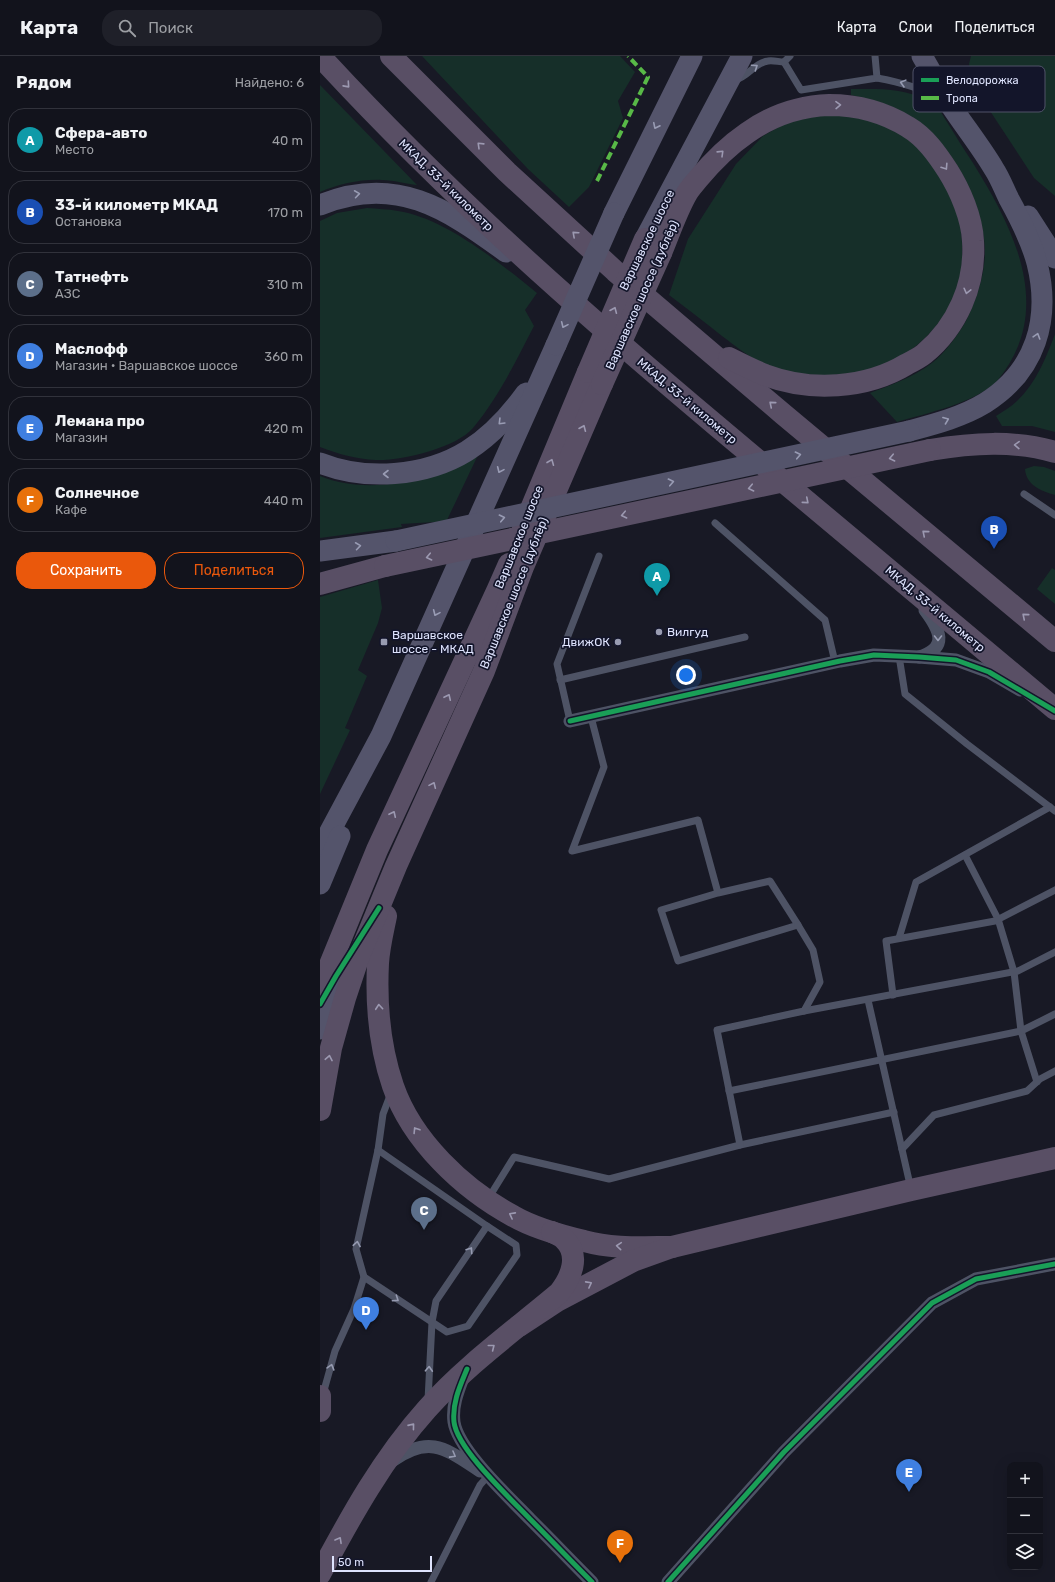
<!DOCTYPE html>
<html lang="ru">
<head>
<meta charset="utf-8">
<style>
  :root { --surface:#12131c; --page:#1f2029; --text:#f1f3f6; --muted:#9c9ea3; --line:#31323b; --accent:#ea580c }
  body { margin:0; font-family:Rubik,sans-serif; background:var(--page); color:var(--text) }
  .controls { position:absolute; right:12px; bottom:12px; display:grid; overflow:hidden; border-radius:8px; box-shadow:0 4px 16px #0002 }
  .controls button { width:36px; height:36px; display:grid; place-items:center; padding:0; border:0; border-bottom:1px solid var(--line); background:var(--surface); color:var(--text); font:20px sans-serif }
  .scale { position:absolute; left:12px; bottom:10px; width:100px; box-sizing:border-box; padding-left:4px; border:2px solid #dee3fd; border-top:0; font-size:11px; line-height:14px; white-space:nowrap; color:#dee3fd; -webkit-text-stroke:3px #13152a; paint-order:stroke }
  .you { position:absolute; left:366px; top:619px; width:14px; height:14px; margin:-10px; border:3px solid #fff; border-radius:50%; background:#1a73e8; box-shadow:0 0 0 6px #1a73e833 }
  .badge { display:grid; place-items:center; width:26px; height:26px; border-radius:50%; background:var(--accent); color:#fff; font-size:13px; font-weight:700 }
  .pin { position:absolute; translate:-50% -33px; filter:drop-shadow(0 1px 2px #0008) }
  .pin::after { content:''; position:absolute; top:21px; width:14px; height:12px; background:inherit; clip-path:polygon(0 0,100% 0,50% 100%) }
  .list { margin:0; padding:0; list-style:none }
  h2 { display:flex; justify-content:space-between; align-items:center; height:52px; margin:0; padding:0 16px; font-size:17px }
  h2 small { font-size:13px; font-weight:400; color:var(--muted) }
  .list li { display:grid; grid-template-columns:26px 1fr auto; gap:12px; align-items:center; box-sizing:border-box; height:64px; margin:0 8px 8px; padding:0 8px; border:1px solid var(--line); border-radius:16px }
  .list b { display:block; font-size:15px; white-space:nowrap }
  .list p { margin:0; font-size:13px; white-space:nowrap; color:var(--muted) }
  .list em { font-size:13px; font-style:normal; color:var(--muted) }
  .actions { display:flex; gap:8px; padding:12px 16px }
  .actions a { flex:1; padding:9px 0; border:1px solid var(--accent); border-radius:16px; text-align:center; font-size:14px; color:var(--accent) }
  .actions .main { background:var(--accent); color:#fff }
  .icon { flex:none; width:22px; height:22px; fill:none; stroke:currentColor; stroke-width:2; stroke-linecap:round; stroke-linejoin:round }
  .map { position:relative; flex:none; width:735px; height:1526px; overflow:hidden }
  header { display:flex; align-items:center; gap:24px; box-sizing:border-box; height:56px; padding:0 20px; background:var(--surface); border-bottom:1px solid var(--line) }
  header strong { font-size:19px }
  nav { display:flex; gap:22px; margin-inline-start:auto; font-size:14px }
  .search { width:280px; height:36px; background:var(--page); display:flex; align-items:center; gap:10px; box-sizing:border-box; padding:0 14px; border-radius:16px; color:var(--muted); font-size:15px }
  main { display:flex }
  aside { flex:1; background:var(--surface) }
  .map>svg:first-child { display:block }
  .green { fill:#162f29 }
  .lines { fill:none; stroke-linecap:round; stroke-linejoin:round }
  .lane { stroke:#4e5365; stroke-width:7 }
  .street { stroke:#4e5365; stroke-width:13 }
  .primary { stroke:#54546b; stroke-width:21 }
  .highway { stroke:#594f65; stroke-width:22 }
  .primary-bridge { stroke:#54546b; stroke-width:21 }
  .highway-bridge { stroke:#594f65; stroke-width:22 }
  .quiet { stroke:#58b947; stroke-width:4; stroke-dasharray:8 4; stroke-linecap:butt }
  .cycleway-casing { stroke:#13152a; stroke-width:8 }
  .cycleway { stroke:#1a9f57; stroke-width:5 }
  .oneway { stroke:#969bb1 }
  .oneway2 { stroke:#9c99b1 }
  .oneway3 { stroke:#999cb4 }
  .poi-dot { fill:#999cb1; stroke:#13152a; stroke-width:1.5 }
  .labels { text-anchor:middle; stroke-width:3.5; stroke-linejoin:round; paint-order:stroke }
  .street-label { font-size:12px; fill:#dee3fd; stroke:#13152a }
  .poi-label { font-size:12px; fill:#dee3fd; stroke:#13152a; text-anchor:start }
  .key { fill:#13152a; stroke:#505369; stroke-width:1 }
  .key-label { font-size:11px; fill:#dee3fd }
</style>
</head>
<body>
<header>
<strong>Карта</strong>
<div class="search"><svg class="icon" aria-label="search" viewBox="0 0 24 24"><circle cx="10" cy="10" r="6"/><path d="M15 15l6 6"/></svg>Поиск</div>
<nav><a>Карта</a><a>Слои</a><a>Поделиться</a></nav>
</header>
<main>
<aside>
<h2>Рядом<small>Найдено: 6</small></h2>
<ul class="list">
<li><span class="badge" style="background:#0f9aa8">A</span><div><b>Сфера-авто</b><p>Место</p></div><em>40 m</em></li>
<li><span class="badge" style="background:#1a4fb4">B</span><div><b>33-й километр МКАД</b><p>Остановка</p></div><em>170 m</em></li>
<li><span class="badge" style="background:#5c6f8a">C</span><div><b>Татнефть</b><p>АЗС</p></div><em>310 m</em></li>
<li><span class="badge" style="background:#3f7fe0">D</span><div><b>Маслофф</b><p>Магазин · Варшавское шоссе</p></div><em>360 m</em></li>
<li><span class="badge" style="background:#3f7fe0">E</span><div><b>Лемана про</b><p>Магазин</p></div><em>420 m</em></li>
<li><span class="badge" style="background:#e8710a">F</span><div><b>Солнечное</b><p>Кафе</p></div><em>440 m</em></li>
</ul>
<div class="actions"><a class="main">Сохранить</a><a>Поделиться</a></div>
</aside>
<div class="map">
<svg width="735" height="1526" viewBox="0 0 735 1526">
  <rect width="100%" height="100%" fill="#181925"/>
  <!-- green -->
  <g class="green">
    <path d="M102 0H300L315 16 298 45 303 62 269 131 249 151 208 113Z"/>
    <path d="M651 0H735V140L714 122 653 29 649 8Z"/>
    <path d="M0 29 97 129C86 128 74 124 62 124 41 123 19 128 0 136Z"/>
    <path d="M531 33C556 33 584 31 607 45 610 47 615 48 617 51 621 55 624 62 627 66 636 80 644 94 653 107 696 176 735 255 677 325 655 347 607 357 577 366L550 337C573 328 592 322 612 307 625 297 638 279 646 265 658 240 668 211 664 183 659 139 631 87 593 62 574 49 553 44 531 39Z"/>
    <path d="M496 59C529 59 554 61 582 79 604 92 632 134 638 158 644 181 644 219 636 240 633 246 629 251 626 256 614 276 595 293 575 304 543 322 483 324 449 310 432 304 417 291 402 280 385 266 367 253 349 239L368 183 416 108 443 80 466 67Z"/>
    <path d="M47 152C57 153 68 153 78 155 125 162 180 207 217 237L205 254 214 270C196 305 178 342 153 372 136 392 81 405 56 404 36 403 18 398 0 391V165L17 157Z"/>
    <path d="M735 278V376L712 370H682L676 360C683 355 691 351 697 345 716 327 726 302 735 278Z"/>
    <path d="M158 399 127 464 115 466 81 468 82 471 0 482V420C31 433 69 431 101 422 120 417 139 407 158 399Z"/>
    <path d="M714 410 724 411 735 415V439C721 435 706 429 705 413Z"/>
    <path d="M732 512 735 514V548L717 533Z"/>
    <path d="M58 524 62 552 58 567 38 614 47 620 25 672 30 674 0 738V541Z"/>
  </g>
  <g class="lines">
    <!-- lane -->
    <g class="lane">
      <path d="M464 6 481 34 557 22 555 0"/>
      <path d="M464 6 470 0"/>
      <path d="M557 22C579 26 599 31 619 42"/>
      <path d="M415 24C428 21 434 7 448 5 453 4 459 6 464 6"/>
      <path d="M704 438 735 459"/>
      <path d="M395 467 505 564 515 606"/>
      <path d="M579 600 585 638 647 688 735 755"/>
      <path d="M240 624 425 581"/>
      <path d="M271 661 284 711 252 795 378 764 398 837 341 854 358 905 478 869 450 825 398 837"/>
      <path d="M250 665 237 608 279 500"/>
      <path d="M645 799 678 863 694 916 701 975 717 1026"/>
      <path d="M579 882 596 826 730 751"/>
      <path d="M573 939 566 885 675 865 735 834"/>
      <path d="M548 944 591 1133"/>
      <path d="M484 955 698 915 735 896"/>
      <path d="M409 1035 701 975 735 958"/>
      <path d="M420 1089 574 1056"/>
      <path d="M582 1093 614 1059 707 1035 720 1023 735 1015"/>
      <path d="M58 1094 167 1170 116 1245 112 1266 108 1344"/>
      <path d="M168 1143 194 1101 289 1123 420 1089 397 974 484 955 500 926 493 894 478 869"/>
      <path d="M44 1221 127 1276 148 1270 197 1199 196 1189 167 1170"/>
      <path d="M3 1338 15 1295 34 1253 44 1221 36 1193 58 1094 63 1058 71 1037"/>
      <path d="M111 1526 160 1429 168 1420"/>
    </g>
    <!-- street -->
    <g class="street">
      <path d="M599 601C629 592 620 574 605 554"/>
      <path d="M250 665 520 605 554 599 599 601 636 604 669 616 700 634"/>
      <path d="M143 1322C137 1337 132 1351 134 1366 138 1394 190 1442 210 1463 231 1484 251 1505 272 1526"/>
      <path d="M72 1405C110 1378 126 1393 160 1415"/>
      <path d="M348 1526 464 1396 612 1247 656 1223 735 1208"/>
    </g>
    <!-- primary -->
    <g class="primary">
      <path d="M0 149C75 118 126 152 186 196"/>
      <path d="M294 157 372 0"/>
      <path d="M708 160 735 202"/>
      <path d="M325 183 422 0"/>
      <path d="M589 375C615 368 642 361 665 347 716 315 731 263 717 207 711 184 700 163 689 143 684 133 680 122 674 113 661 91 645 71 631 50 621 34 612 17 602 0"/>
      <path d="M0 407C45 425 105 421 147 395 171 380 190 359 206 337"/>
      <path d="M0 495 76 485"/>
      <path d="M0 794 61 680 236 289"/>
      <path d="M0 828 20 780"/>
      <path d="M0 973 19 910"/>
    </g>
    <!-- highway -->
    <g class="highway">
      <path d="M0 0C123 134 259 254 398 371 510 465 622 559 735 653"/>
      <path d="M71 0 187 116 295 215 463 358 735 585"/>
      <path d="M341 197C349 178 356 157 366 139 369 133 374 128 378 123 393 105 408 90 427 77 451 60 480 50 509 49 537 49 564 56 588 71 605 81 617 98 628 115 640 134 652 162 653 185 656 228 637 271 604 298 599 302 593 305 587 308 546 333 490 336 445 319 433 314 421 308 409 302"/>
      <path d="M610 394C652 387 695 384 735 396"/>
      <path d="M203 472 268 316"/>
      <path d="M0 528 65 510"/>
      <path d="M66 860C63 875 59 891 58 907 56 947 60 992 73 1030 92 1085 143 1133 193 1160 212 1171 243 1180 264 1185 292 1193 323 1191 352 1191"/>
      <path d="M0 933 57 794 178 533 189 508"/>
      <path d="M0 1054 11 992 25 942 39 900 76 810 164 615 203 511 282 328"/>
      <path d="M199 1270 237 1245 313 1205 352 1191 591 1134 735 1102"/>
      <path d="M0 1340V1355"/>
      <path d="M0 1518C31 1460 63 1402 107 1353 146 1309 194 1275 239 1237 251 1222 261 1199 244 1183 241 1180 236 1178 232 1176"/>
    </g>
    <!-- primary-bridge -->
    <g class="primary-bridge">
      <path d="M236 289 294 157"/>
      <path d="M76 485 589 375"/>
    </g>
    <!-- highway-bridge -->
    <g class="highway-bridge">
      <path d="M268 316 325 183"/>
      <path d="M282 328 341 197"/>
      <path d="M65 510 610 394"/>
    </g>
    <!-- quiet -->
    <path class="quiet" d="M277 125 328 21 308 0"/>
    <!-- cycleway casing -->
    <g class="cycleway-casing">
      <g id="cycleway">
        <path d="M250 665 520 605 554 599 599 601 636 604 669 616 735 655"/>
        <path d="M0 948 16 920 59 852"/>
        <path d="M147 1313C140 1330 132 1347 134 1366 137 1393 190 1442 210 1463 231 1484 251 1505 272 1526"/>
        <path d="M348 1526 464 1396 612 1247 656 1223 735 1208"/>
      </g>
    </g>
    <!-- cycleway -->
    <use href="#cycleway" class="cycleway"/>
  </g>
  <!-- one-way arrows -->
  <defs><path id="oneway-chevron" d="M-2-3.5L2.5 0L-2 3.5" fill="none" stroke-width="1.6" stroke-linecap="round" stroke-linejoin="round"/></defs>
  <g class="oneway">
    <use href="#oneway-chevron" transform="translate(435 11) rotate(-34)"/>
    <use href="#oneway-chevron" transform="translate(583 27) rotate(-165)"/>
    <use href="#oneway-chevron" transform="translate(618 582) rotate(90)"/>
    <use href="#oneway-chevron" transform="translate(37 1188) rotate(-81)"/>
    <use href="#oneway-chevron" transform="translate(150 1194) rotate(-56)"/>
    <use href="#oneway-chevron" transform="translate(76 1243) rotate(34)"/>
    <use href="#oneway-chevron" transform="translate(11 1311) rotate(-74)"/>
    <use href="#oneway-chevron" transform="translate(109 1313) rotate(-87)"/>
    <use href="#oneway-chevron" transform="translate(133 1399) rotate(29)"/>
  </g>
  <g class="oneway2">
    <use href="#oneway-chevron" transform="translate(27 29) rotate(48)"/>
    <use href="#oneway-chevron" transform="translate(518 49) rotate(-1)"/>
    <use href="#oneway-chevron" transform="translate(160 89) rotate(-136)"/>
    <use href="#oneway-chevron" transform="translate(401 97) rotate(-44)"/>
    <use href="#oneway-chevron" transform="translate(625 111) rotate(57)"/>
    <use href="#oneway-chevron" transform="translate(255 178) rotate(-138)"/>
    <use href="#oneway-chevron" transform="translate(647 235) rotate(104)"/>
    <use href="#oneway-chevron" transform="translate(294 254) rotate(-67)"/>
    <use href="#oneway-chevron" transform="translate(452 348) rotate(-140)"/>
    <use href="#oneway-chevron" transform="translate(263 372) rotate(-67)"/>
    <use href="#oneway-chevron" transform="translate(697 389) rotate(-178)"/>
    <use href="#oneway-chevron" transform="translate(572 402) rotate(168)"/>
    <use href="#oneway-chevron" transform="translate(231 406) rotate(-68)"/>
    <use href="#oneway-chevron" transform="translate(431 432) rotate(168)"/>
    <use href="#oneway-chevron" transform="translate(486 445) rotate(40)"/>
    <use href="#oneway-chevron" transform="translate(304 459) rotate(168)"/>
    <use href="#oneway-chevron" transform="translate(605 477) rotate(-140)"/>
    <use href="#oneway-chevron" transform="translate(109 501) rotate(168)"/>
    <use href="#oneway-chevron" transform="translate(705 560) rotate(-140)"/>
    <use href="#oneway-chevron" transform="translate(128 641) rotate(-65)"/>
    <use href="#oneway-chevron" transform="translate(113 729) rotate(-66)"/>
    <use href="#oneway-chevron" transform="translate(73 758) rotate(-65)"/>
    <use href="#oneway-chevron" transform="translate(59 951) rotate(-95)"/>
    <use href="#oneway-chevron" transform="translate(9 1002) rotate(-79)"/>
    <use href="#oneway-chevron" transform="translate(96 1074) rotate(-122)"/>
    <use href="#oneway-chevron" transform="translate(192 1159) rotate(-152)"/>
    <use href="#oneway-chevron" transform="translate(299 1190) rotate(-175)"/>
    <use href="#oneway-chevron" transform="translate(269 1228) rotate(-28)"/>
    <use href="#oneway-chevron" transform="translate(172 1291) rotate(-38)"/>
    <use href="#oneway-chevron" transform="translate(92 1370) rotate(-51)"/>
    <use href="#oneway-chevron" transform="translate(19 1484) rotate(-61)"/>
  </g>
  <g class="oneway3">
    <use href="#oneway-chevron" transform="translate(336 70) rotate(116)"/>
    <use href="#oneway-chevron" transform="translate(37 138) rotate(-8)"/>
    <use href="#oneway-chevron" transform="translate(244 269) rotate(114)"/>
    <use href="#oneway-chevron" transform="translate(717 280) rotate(-73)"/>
    <use href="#oneway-chevron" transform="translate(626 364) rotate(-21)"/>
    <use href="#oneway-chevron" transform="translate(181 366) rotate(135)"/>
    <use href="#oneway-chevron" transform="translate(478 399) rotate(-12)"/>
    <use href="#oneway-chevron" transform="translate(180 414) rotate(114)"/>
    <use href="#oneway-chevron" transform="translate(66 418) rotate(180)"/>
    <use href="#oneway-chevron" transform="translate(351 426) rotate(-12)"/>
    <use href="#oneway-chevron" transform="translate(182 462) rotate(-12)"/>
    <use href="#oneway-chevron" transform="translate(38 490) rotate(-8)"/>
    <use href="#oneway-chevron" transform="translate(116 557) rotate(114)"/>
  </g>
  <!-- markers -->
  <g class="poi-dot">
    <circle cx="339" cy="576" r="4"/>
    <rect x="60" y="582" width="8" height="8" rx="2"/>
    <circle cx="298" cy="586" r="4"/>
  </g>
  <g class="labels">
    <!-- street labels -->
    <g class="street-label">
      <text transform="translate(126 129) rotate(44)" y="4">МКАД, 33-й километр</text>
      <text transform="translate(327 184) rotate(-64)" y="4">Варшавское шоссе</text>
      <text transform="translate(322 239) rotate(-66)" y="4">Варшавское шоссе (дублёр)</text>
      <text transform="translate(367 345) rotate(40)" y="4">МКАД, 33-й километр</text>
      <text transform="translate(199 481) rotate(-68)" y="4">Варшавское шоссе</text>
      <text transform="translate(194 537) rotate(-68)" y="4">Варшавское шоссе (дублёр)</text>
      <text transform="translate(615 553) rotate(40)" y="4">МКАД, 33-й километр</text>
    </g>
    <!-- poi labels -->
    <g class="poi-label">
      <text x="347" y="580">Вилгуд</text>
      <text x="72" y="583">Варшавское<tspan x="72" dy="14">шоссе - МКАД</tspan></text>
      <text x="290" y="590" text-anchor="end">ДвижОК</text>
    </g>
  </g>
  <!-- legend -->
  <rect x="593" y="10" width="132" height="46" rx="6" class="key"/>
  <rect x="601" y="22" width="18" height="4" fill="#1a9f57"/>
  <rect x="601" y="40" width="18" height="4" fill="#58b947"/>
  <g class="key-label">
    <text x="626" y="28">Велодорожка</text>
    <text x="626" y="46">Тропа</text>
  </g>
</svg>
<div class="controls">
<button>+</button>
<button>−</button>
<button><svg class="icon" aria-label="layers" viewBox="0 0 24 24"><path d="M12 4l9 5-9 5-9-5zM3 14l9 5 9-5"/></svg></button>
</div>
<div class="scale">50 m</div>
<div class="you"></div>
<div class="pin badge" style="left:337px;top:540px;background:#0f9aa8">A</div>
<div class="pin badge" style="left:674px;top:493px;background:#1a4fb4">B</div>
<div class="pin badge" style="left:104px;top:1174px;background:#5c6f8a">C</div>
<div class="pin badge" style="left:46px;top:1274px;background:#3f7fe0">D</div>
<div class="pin badge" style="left:589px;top:1436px;background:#3f7fe0">E</div>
<div class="pin badge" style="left:300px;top:1507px;background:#e8710a">F</div>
</div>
</main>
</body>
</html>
